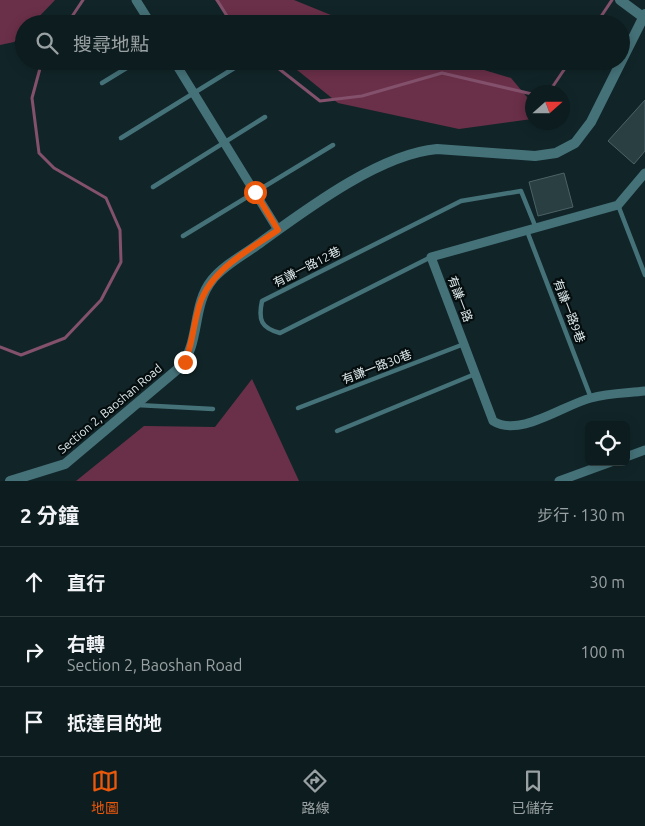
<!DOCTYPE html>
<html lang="zh-TW">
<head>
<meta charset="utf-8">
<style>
  :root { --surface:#0d1c1e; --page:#162527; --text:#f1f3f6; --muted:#9aa1a4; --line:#2d3a3c; --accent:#ea580c }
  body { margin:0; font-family:Ubuntu,"Noto Sans TC",sans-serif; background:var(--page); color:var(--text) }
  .controls { position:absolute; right:15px; bottom:15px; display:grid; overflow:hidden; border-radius:8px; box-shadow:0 2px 12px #0003 }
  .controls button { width:45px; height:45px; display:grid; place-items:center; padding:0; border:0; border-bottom:1px solid var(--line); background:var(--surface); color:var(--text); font:25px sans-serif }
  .compass { position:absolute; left:525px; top:85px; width:45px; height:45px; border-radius:50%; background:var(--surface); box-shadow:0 2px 12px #0003; rotate:69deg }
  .stop { position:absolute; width:15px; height:15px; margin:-11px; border:4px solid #ea580c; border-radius:50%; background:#fff }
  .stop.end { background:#ea580c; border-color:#fff; box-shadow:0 1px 5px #0008 }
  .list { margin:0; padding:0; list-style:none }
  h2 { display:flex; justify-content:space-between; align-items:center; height:65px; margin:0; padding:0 20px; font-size:21px }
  h2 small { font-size:16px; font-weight:400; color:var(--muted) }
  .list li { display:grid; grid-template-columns:32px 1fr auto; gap:15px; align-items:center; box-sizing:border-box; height:70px; padding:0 20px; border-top:1px solid var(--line) }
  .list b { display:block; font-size:19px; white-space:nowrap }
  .list p { margin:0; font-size:16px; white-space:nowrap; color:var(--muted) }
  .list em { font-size:16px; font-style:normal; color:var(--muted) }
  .icon { flex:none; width:28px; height:28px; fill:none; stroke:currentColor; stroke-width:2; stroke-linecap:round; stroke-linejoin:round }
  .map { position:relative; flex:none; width:645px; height:481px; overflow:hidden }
  .search { position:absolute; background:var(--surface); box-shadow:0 2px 12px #0003; left:15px; right:15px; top:15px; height:55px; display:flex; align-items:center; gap:12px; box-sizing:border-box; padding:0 18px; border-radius:28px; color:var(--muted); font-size:19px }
  .sheet { height:275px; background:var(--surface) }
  nav { display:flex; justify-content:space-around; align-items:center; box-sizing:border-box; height:70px; border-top:1px solid var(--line); background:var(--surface); font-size:14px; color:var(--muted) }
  nav a { display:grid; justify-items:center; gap:2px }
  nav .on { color:var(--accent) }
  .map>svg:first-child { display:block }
  .green { fill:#6b3049 }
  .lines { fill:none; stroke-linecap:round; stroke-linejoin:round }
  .stream { stroke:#83516c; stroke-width:3 }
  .building { fill:#2a3f42; stroke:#4c6266 }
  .service { stroke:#457279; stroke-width:4.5 }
  .minor { stroke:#457279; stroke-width:9 }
  .tertiary { stroke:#457279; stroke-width:10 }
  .route { stroke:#ea580c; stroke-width:6 }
  .labels { text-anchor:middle; stroke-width:4.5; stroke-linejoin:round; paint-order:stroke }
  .street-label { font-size:12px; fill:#dde9eb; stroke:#050d0e }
</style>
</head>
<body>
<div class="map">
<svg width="645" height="481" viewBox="0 0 645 481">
  <rect width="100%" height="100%" fill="#112528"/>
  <!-- green -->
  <g class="green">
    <path d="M0 0H55L32 24H24V32L14 42 0 45Z"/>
    <path d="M215 0H294L353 24H239L225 13Z"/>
    <path d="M286 61H454L511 78 532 103V119L459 129 338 103Z"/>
    <path d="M252 379 299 481H76L144 426 215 427Z"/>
  </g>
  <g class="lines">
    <!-- stream -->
    <g class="stream">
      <path d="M217 0 232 24"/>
      <path d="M67 24 83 0"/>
      <path d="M596 24 612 0"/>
      <path d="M269 61 320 101 362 96 442 73 532 94"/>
      <path d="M549 92 570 61"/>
      <path d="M0 347 21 355 65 338 101 300 121 262 120 230 106 198 54 168 39 153 32 98 42 61"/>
    </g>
  </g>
  <!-- building -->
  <g class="building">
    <path d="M645 100V151L634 164 608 141Z"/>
    <path d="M564 173 573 207 538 216 529 182Z"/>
  </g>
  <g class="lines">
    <!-- service -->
    <g class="service">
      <path d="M199 24 207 19"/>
      <path d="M102 83 138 61"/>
      <path d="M121 138 236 67"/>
      <path d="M153 187 265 117"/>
      <path d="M618 205 645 275"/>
      <path d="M527 231 591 398"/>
      <path d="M183 236 333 145"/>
      <path d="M431 257 280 333C261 328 258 320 262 301L461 201 521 191 536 228"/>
      <path d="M137 405 213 409"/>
      <path d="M298 408 464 344"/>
      <path d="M337 431 475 374"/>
    </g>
    <!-- minor -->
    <g class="minor">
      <path d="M136 0 151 24"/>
      <path d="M174 61 278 230"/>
      <path d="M645 173 618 205 431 257 493 421C520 438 563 405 591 398 608 393 628 393 645 391"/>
      <path d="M626 457 645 450"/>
      <path d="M559 481 611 462"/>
    </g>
    <!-- tertiary -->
    <g class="tertiary">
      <path d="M620 0 643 17"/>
      <path d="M10 481 65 464 179 368C201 344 191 306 212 280 223 266 242 256 257 245 304 211 379 154 437 149L535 156 556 153 575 143 591 122 645 14"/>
    </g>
  </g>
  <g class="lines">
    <!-- route -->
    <path class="route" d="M185 362C192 345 193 328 198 310 207 271 248 251 278 230L255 192"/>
  </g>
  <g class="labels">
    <!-- street labels -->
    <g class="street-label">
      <text transform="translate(307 267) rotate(-27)" y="4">有謙一路12巷</text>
      <text transform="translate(460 299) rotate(69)" y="4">有謙一路</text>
      <text transform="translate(569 311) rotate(69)" y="4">有謙一路9巷</text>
      <text transform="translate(377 367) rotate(-21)" y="4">有謙一路30巷</text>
      <text transform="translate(110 409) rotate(-40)" y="4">Section 2, Baoshan Road</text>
    </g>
  </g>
</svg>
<div class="controls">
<button><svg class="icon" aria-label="locate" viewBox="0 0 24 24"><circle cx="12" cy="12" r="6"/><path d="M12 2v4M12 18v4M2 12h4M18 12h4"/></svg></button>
</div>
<svg class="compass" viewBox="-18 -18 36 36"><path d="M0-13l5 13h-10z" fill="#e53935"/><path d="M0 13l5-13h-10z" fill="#9aa1a4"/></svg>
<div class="stop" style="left:255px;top:192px"></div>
<div class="stop end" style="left:185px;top:362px"></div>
<div class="search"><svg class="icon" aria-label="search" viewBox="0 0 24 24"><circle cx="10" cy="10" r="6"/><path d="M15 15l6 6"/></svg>搜尋地點</div>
</div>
<section class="sheet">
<h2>2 分鐘<small>步行 · 130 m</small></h2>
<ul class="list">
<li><svg class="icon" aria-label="ahead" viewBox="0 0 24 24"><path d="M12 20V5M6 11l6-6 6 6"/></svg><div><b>直行</b></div><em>30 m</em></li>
<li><svg class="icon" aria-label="right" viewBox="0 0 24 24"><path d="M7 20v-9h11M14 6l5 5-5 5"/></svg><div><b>右轉</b><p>Section 2, Baoshan Road</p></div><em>100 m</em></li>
<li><svg class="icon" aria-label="arrive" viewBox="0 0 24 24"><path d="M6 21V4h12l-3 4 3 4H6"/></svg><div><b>抵達目的地</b></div></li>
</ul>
</section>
<nav>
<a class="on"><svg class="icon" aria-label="map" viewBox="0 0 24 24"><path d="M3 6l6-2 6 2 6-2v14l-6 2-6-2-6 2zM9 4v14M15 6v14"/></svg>地圖</a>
<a><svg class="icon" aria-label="directions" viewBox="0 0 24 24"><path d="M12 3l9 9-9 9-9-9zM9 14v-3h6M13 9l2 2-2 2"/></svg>路線</a>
<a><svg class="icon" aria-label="saved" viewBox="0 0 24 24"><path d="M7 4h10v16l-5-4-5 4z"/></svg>已儲存</a>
</nav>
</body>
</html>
